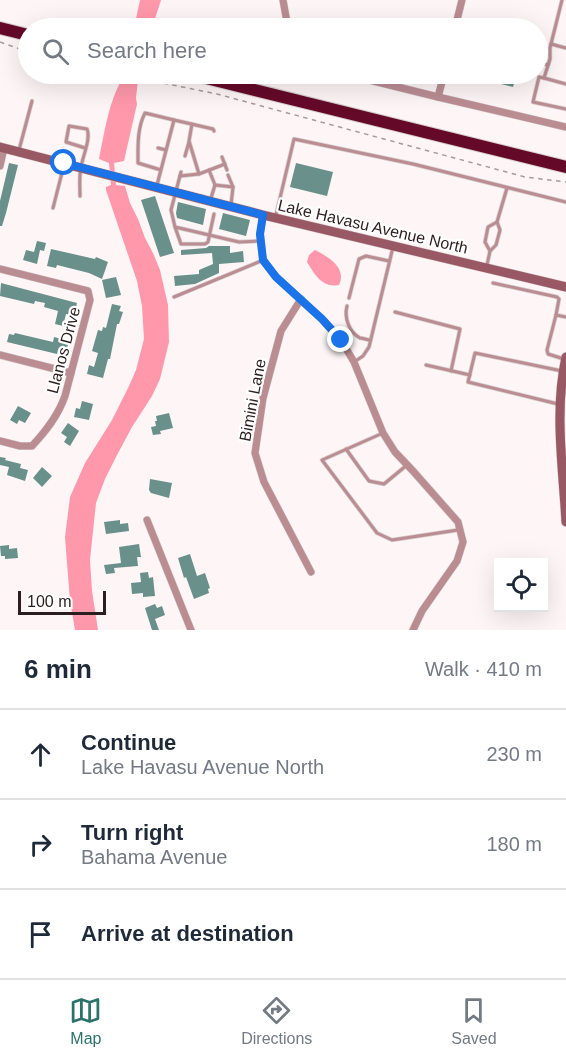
<!DOCTYPE html>
<html lang="en">
<head>
<meta charset="utf-8">
<style>
  :root { --surface:#fff; --page:#f6f6f7; --text:#1f2937; --muted:#747a83; --line:#e0e1e3; --accent:#2b7269 }
  body { margin:0; font-family:Helvetica,sans-serif; background:var(--page); color:var(--text) }
  .controls { position:absolute; right:18px; bottom:18px; display:grid; overflow:hidden; border-radius:0px; box-shadow:0 6px 24px #0002 }
  .controls button { width:54px; height:54px; display:grid; place-items:center; padding:0; border:0; border-bottom:2px solid var(--line); background:var(--surface); color:var(--text); font:30px sans-serif }
  .scale { position:absolute; left:18px; bottom:15px; width:88px; box-sizing:border-box; padding-left:6px; border:3px solid #2c1e20; border-top:0; font-size:16px; line-height:21px; white-space:nowrap; color:#2c1e20; -webkit-text-stroke:4px #fff; paint-order:stroke }
  .stop { position:absolute; width:18px; height:18px; margin:-14px; border:4px solid #1a73e8; border-radius:50%; background:#fff }
  .stop.end { background:#1a73e8; border-color:#fff; box-shadow:0 2px 6px #0008 }
  .list { margin:0; padding:0; list-style:none }
  h2 { display:flex; justify-content:space-between; align-items:center; height:78px; margin:0; padding:0 24px; font-size:26px }
  h2 small { font-size:20px; font-weight:400; color:var(--muted) }
  .list li { display:grid; grid-template-columns:39px 1fr auto; gap:18px; align-items:center; box-sizing:border-box; height:90px; padding:0 24px; border-top:2px solid var(--line) }
  .list b { display:block; font-size:22px; white-space:nowrap }
  .list p { margin:0; font-size:20px; white-space:nowrap; color:var(--muted) }
  .list em { font-size:20px; font-style:normal; color:var(--muted) }
  .icon { flex:none; width:33px; height:33px; fill:none; stroke:currentColor; stroke-width:2; stroke-linecap:round; stroke-linejoin:round }
  .map { position:relative; flex:none; width:566px; height:630px; overflow:hidden }
  .search { position:absolute; background:var(--surface); box-shadow:0 6px 24px #0002; left:18px; right:18px; top:18px; height:66px; display:flex; align-items:center; gap:15px; box-sizing:border-box; padding:0 21px; border-radius:33px; color:var(--muted); font-size:22px }
  .sheet { height:348px; background:var(--surface) }
  nav { display:flex; justify-content:space-around; align-items:center; box-sizing:border-box; height:84px; border-top:2px solid var(--line); background:var(--surface); font-size:16px; color:var(--muted) }
  nav a { display:grid; justify-items:center; gap:3px }
  nav .on { color:var(--accent) }
  .map>svg:first-child { display:block }
  .water { fill:#ff98ab }
  .building { fill:#69908a }
  .lines { fill:none; stroke-linecap:round; stroke-linejoin:round }
  .lane-casing { stroke:#d7cecf; stroke-width:4.5 }
  .street-casing { stroke:#d7cecf; stroke-width:8 }
  .secondary-casing { stroke:#d7cecf; stroke-width:10 }
  .highway-casing { stroke:#d7cecf; stroke-width:14 }
  .path { stroke:#a69c9d; stroke-width:1.5; stroke-dasharray:4.5 4.5; stroke-linecap:butt }
  .lane { stroke:#ba8d93; stroke-width:3 }
  .street { stroke:#ba8d93; stroke-width:7 }
  .secondary { stroke:#985964; stroke-width:9 }
  .highway { stroke:#650929; stroke-width:12 }
  .route { stroke:#1a73e8; stroke-width:8 }
  .labels { text-anchor:middle; stroke-width:4.5; stroke-linejoin:round; paint-order:stroke }
  .street-label { font-size:16px; fill:#2c1e20; stroke:#fff }
</style>
</head>
<body>
<div class="map">
<svg width="566" height="630" viewBox="0 0 566 630">
  <rect width="100%" height="100%" fill="#fdf5f6"/>
  <!-- water -->
  <g class="water">
    <path d="M140 0H161L152 28H134Z"/>
    <path d="M125 74H136L135 77 138 80 136 98 137 104 124 161 114 163 116 185 125 186 130 203 138 219 145 238 153 253 160 270 168 305 169 342 160 379 152 396 132 427 117 455 105 479 96 503 90 560 92 591 98 630H75L70 601 65 537 70 497 85 463 112 420 129 386 136 370 144 339 142 306 137 281 106 190V187L111 185 109 163 99 159C105 130 109 99 125 74Z"/>
    <path d="M315 250C329 257 347 268 339 285 322 288 315 275 307 262L309 255Z"/>
  </g>
  <!-- building -->
  <g class="building">
    <path d="M466 74H500L516 77 513 87 466 75Z"/>
    <path d="M9 163 18 165 6 213 2 226H0V201Z"/>
    <path d="M296 163 333 172 327 196 290 187Z"/>
    <path d="M155 196 174 253 160 257 141 200Z"/>
    <path d="M178 202 206 209 203 225 177 218 176 213Z"/>
    <path d="M223 213 250 220 246 236 219 229Z"/>
    <path d="M37 241 46 243 44 251 40 250 37 264 23 260 26 250 34 252Z"/>
    <path d="M209 246H230V253L243 251 244 262 219 264V273L195 284 175 286 174 276 199 274V270L213 264 212 253 181 255V250L206 248Z"/>
    <path d="M51 249 95 259 96 257 108 262 102 279 89 273 57 265 56 268 47 266Z"/>
    <path d="M116 277 121 295 106 298 102 280Z"/>
    <path d="M1 283 77 303 74 316 66 314 63 326 55 324 58 311 44 307 45 303 35 301 34 304 0 296Z"/>
    <path d="M112 304 121 306 119 311 123 312 119 324H117L110 359H108L103 378 87 374 89 365 94 367 98 353 92 351 98 330 102 331 103 327 106 328Z"/>
    <path d="M15 333 53 342 54 337 69 341 66 352 58 350 57 354 7 342 9 334 14 335Z"/>
    <path d="M82 401 93 404 89 420 74 417 76 408 80 409Z"/>
    <path d="M18 406 31 413 25 423 19 420 17 424 10 420Z"/>
    <path d="M169 413 173 428 160 431 161 434 153 435 151 427 156 426 155 421H157L156 416Z"/>
    <path d="M68 423 79 431 70 446 64 442 67 437 61 433Z"/>
    <path d="M0 457 6 458 5 460 21 464 20 468 28 470 25 481 7 475 9 467 0 465Z"/>
    <path d="M42 467 52 476 42 487 33 478Z"/>
    <path d="M150 479 172 483 169 498 151 493 149 490Z"/>
    <path d="M120 520V524L128 523 129 531 106 534 104 522Z"/>
    <path d="M139 544 141 557H137L138 566 114 568 115 573 106 574 104 565 121 563 119 547Z"/>
    <path d="M9 545V549L17 548 18 558 5 559V556H1L0 546Z"/>
    <path d="M190 554 197 576 205 573 210 588 208 589 209 593 194 599 186 577 184 578 178 558Z"/>
    <path d="M148 572 149 578 153 577 155 596 143 597V593L132 594 131 583 141 582 140 573Z"/>
    <path d="M155 604 157 608 162 606 165 615 155 619 159 630H152L145 608Z"/>
  </g>
  <g class="lines">
    <!-- lane casing -->
    <g class="lane-casing">
      <g id="lane">
        <path d="M562 0 550 48V59L544 78 566 84"/>
        <path d="M367 28 373 24 394 28"/>
        <path d="M551 44 566 48"/>
        <path d="M538 62 548 65"/>
        <path d="M544 78 539 77 533 102 566 109"/>
        <path d="M384 83 387 74"/>
        <path d="M174 120 213 129 214 131"/>
        <path d="M192 124 189 141 199 174"/>
        <path d="M158 148 166 150"/>
        <path d="M19 150 32 101"/>
        <path d="M185 156 189 142"/>
        <path d="M222 157 227 170"/>
        <path d="M209 170 215 185"/>
        <path d="M181 172 171 210 175 227 239 242 259 241"/>
        <path d="M228 175 233 187 231 205"/>
        <path d="M180 176 199 174 225 164"/>
        <path d="M157 185 174 120 145 113C137 128 138 147 138 163L161 170"/>
        <path d="M80 196C80 186 79 176 81 167 83 155 91 139 87 129L69 126 66 142 85 148"/>
        <path d="M211 198 215 185 233 187"/>
        <path d="M53 208 64 165"/>
        <path d="M276 215 294 139 413 164 566 202"/>
        <path d="M175 227 181 244H205L208 242 214 214"/>
        <path d="M490 251 485 242 488 227 497 222"/>
        <path d="M487 265 490 251 496 245 500 230 497 222 507 188"/>
        <path d="M493 283 557 297 559 299 556 315"/>
        <path d="M174 297 261 261"/>
        <path d="M349 298 359 259 366 256 389 261"/>
        <path d="M347 306C344 318 349 332 360 338 361 338 369 340 370 340"/>
        <path d="M395 312 460 329 451 371"/>
        <path d="M564 359 548 354 547 350 556 315 566 317"/>
        <path d="M354 362 363 356 369 347 393 247"/>
        <path d="M426 365 470 375"/>
        <path d="M558 404 468 382 475 353 562 371"/>
        <path d="M383 433 322 460 377 533 392 540 458 530"/>
        <path d="M346 449 369 481 384 484 407 465"/>
      </g>
    </g>
    <!-- street casing -->
    <g class="street-casing">
      <g id="street">
        <path d="M283 0 288 28"/>
        <path d="M455 28 462 0"/>
        <path d="M345 74 438 97 566 127"/>
        <path d="M438 97 444 74"/>
        <path d="M0 166 4 148"/>
        <path d="M263 215 260 234 263 260 276 277 322 319 341 340 354 362 383 433 395 452 413 471 458 522 463 542 457 561 422 611 413 630"/>
        <path d="M0 269 88 291 90 300 65 396C58 416 46 431 32 446H20L0 441"/>
        <path d="M301 299 281 331 263 398 255 453 264 482 311 572"/>
        <path d="M0 355 71 373"/>
        <path d="M147 520 191 630"/>
      </g>
    </g>
    <!-- secondary casing -->
    <g class="secondary-casing">
      <g id="secondary">
        <path d="M0 147 263 215 566 287"/>
        <path d="M566 357C554 411 563 467 566 522"/>
      </g>
    </g>
    <!-- highway casing -->
    <g class="highway-casing">
      <g id="highway">
        <path d="M0 28 28 35"/>
        <path d="M190 74 566 167"/>
      </g>
    </g>
    <!-- path -->
    <g class="path">
      <path d="M0 42 28 52"/>
      <path d="M138 74 158 82 217 94 525 177 566 182"/>
    </g>
    <!-- lane -->
    <use href="#lane" class="lane"/>
    <!-- street -->
    <use href="#street" class="street"/>
    <!-- secondary -->
    <use href="#secondary" class="secondary"/>
    <!-- highway -->
    <use href="#highway" class="highway"/>
  </g>
  <g class="lines">
    <!-- route -->
    <path class="route" d="M64 163 263 215 260 234 263 260 276 277 322 319 341 340"/>
  </g>
  <g class="labels">
    <!-- street labels -->
    <g class="street-label">
      <text transform="translate(373 226) rotate(13)" y="6">Lake Havasu Avenue North</text>
      <text transform="translate(63 350) rotate(-75)" y="6">Llanos Drive</text>
      <text transform="translate(252 400) rotate(-79)" y="6">Bimini Lane</text>
    </g>
  </g>
</svg>
<div class="controls">
<button><svg class="icon" aria-label="locate" viewBox="0 0 24 24"><circle cx="12" cy="12" r="6"/><path d="M12 2v4M12 18v4M2 12h4M18 12h4"/></svg></button>
</div>
<div class="scale">100 m</div>
<div class="stop" style="left:64px;top:163px"></div>
<div class="stop end" style="left:341px;top:340px"></div>
<div class="search"><svg class="icon" aria-label="search" viewBox="0 0 24 24"><circle cx="10" cy="10" r="6"/><path d="M15 15l6 6"/></svg>Search here</div>
</div>
<section class="sheet">
<h2>6 min<small>Walk · 410 m</small></h2>
<ul class="list">
<li><svg class="icon" aria-label="ahead" viewBox="0 0 24 24"><path d="M12 20V5M6 11l6-6 6 6"/></svg><div><b>Continue</b><p>Lake Havasu Avenue North</p></div><em>230 m</em></li>
<li><svg class="icon" aria-label="right" viewBox="0 0 24 24"><path d="M7 20v-9h11M14 6l5 5-5 5"/></svg><div><b>Turn right</b><p>Bahama Avenue</p></div><em>180 m</em></li>
<li><svg class="icon" aria-label="arrive" viewBox="0 0 24 24"><path d="M6 21V4h12l-3 4 3 4H6"/></svg><div><b>Arrive at destination</b></div></li>
</ul>
</section>
<nav>
<a class="on"><svg class="icon" aria-label="map" viewBox="0 0 24 24"><path d="M3 6l6-2 6 2 6-2v14l-6 2-6-2-6 2zM9 4v14M15 6v14"/></svg>Map</a>
<a><svg class="icon" aria-label="directions" viewBox="0 0 24 24"><path d="M12 3l9 9-9 9-9-9zM9 14v-3h6M13 9l2 2-2 2"/></svg>Directions</a>
<a><svg class="icon" aria-label="saved" viewBox="0 0 24 24"><path d="M7 4h10v16l-5-4-5 4z"/></svg>Saved</a>
</nav>
</body>
</html>
